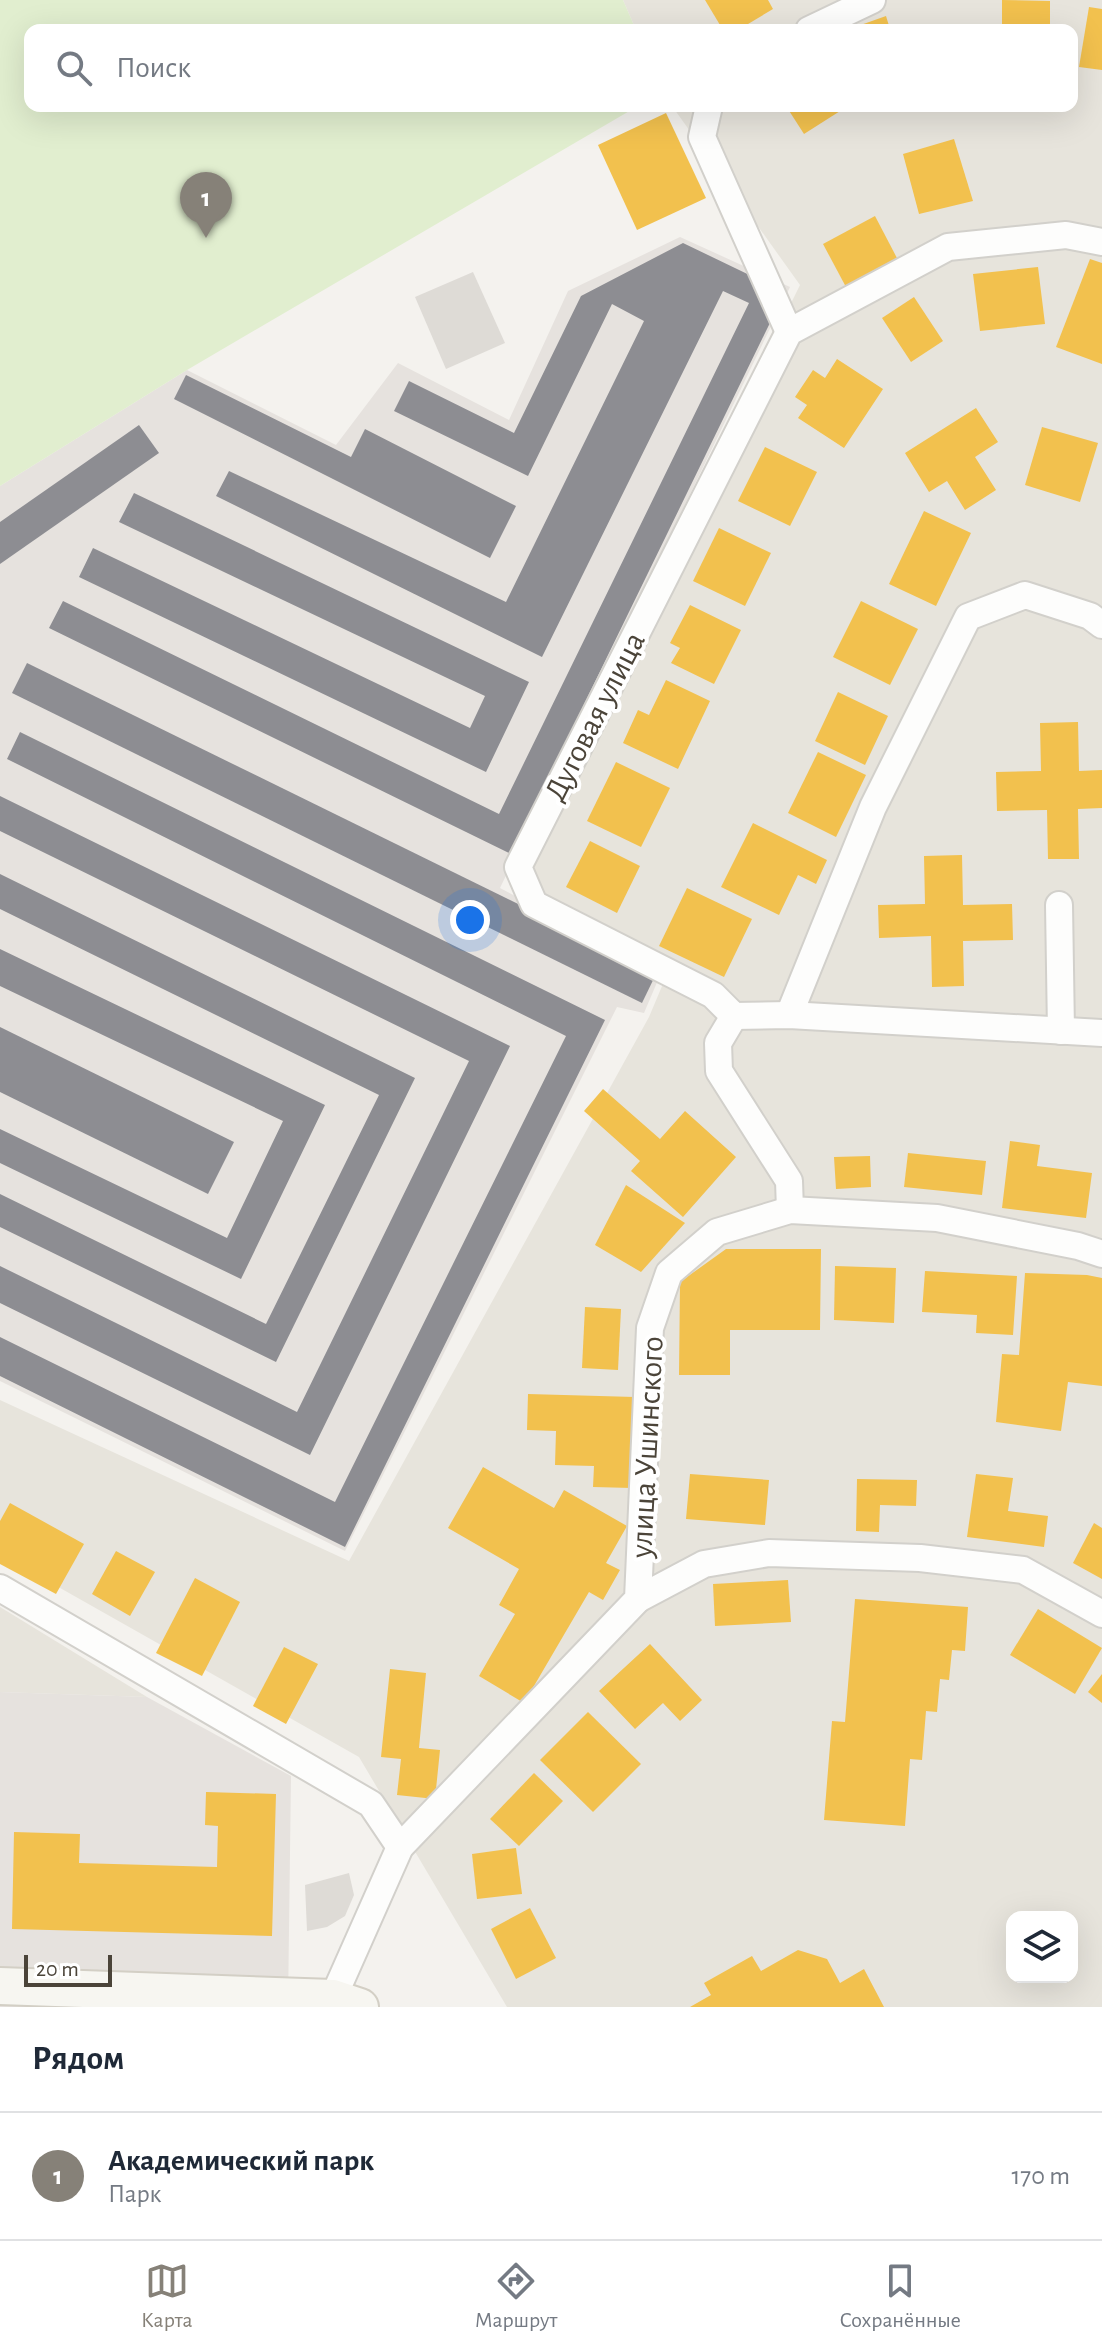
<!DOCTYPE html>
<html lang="ru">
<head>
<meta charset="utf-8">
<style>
  :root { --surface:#fff; --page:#f6f6f7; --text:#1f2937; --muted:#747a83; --line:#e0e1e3; --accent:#868178 }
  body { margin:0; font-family:"Alegreya Sans",sans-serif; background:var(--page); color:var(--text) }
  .controls { position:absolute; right:24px; bottom:24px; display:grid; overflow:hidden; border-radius:16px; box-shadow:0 8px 32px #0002 }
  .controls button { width:72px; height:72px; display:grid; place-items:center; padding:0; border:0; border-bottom:2px solid var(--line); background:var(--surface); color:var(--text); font:40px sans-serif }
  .scale { position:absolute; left:24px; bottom:20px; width:88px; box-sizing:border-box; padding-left:8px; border:4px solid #4b4439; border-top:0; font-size:22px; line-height:28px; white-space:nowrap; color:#4b4439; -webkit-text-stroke:6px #fff; paint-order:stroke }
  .you { position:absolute; left:470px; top:920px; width:28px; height:28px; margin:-20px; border:6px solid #fff; border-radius:50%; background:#1a73e8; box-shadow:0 0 0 12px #1a73e833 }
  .badge { display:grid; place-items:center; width:52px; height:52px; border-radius:50%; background:var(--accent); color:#fff; font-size:26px; font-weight:700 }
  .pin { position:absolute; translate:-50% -66px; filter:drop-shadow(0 2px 4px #0008) }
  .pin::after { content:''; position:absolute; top:42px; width:28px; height:24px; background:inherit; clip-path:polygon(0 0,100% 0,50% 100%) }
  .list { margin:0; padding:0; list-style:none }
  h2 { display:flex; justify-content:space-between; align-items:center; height:104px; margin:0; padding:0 32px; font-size:34px }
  h2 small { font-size:26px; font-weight:400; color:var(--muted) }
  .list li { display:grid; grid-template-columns:52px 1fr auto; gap:24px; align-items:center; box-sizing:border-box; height:128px; padding:0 32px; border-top:2px solid var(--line) }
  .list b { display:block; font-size:30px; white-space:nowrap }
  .list p { margin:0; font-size:26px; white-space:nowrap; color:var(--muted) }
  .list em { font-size:26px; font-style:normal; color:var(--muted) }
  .icon { flex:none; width:44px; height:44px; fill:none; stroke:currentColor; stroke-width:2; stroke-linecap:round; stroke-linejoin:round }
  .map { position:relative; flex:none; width:1102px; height:2007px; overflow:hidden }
  .search { position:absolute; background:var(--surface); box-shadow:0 8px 32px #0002; left:24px; right:24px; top:24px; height:88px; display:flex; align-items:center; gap:20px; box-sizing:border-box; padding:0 28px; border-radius:16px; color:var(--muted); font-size:30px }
  .sheet { height:232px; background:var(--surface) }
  nav { display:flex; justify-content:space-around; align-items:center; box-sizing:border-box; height:112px; border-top:2px solid var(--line); background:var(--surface); font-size:22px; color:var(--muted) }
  nav a { display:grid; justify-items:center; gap:4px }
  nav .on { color:var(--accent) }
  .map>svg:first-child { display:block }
  .residential { fill:#e7e4dc; fill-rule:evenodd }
  .industrial { fill:#e6e2de }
  .green { fill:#e1eecf }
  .homes { fill:#f2c14e }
  .industry { fill:#8d8d92 }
  .building { fill:#dedbd6 }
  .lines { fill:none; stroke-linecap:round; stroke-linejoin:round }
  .street-casing { stroke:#d2d0cb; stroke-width:30 }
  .secondary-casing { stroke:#d3cfc5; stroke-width:40 }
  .street { stroke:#fdfdfc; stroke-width:26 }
  .secondary { stroke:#f7f6f1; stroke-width:36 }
  .labels { text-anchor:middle; stroke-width:8; stroke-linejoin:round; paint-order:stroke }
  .street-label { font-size:32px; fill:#4b4439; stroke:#fff }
</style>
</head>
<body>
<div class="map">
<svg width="1102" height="2007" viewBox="0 0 1102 2007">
  <rect width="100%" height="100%" fill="#f4f2ee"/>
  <!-- residential -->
  <g class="residential">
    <path d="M623 0H1102V2007H507L359 1757 0 1554V1400L349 1561 649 1017 673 960 508 877 800 285 672 106H1072V30H636ZM1012 1917H1072V1977H1012Z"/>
    <path d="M0 1607 147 1697 0 1692Z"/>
  </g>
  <!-- industrial -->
  <g class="industrial">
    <path d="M680 237 790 287 500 888 661 973 644 1013 617 1007 345 1551 0 1381V486L187 370 336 445 398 363 509 420 568 291Z"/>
    <path d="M0 1692 147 1697 291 1776 288 2007H0Z"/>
  </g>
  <!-- green -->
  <path class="green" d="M0 0H623L636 30H30V106H638L187 370 0 486Z"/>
  <!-- homes -->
  <g class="homes">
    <path d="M705 0H768L773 9 738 30H723Z"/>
    <path d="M1002 0 1050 1V30H1002Z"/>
    <path d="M1089 7 1102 9V70L1079 67Z"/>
    <path d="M886 16 890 29 901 26 902 30H856L855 27Z"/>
    <path d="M786 106H848L804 134Z"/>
    <path d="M666 113 706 198 637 230 598 145Z"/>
    <path d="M954 139 973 201 919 214 903 154Z"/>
    <path d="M875 216 898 260 846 287 823 244Z"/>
    <path d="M1090 259 1102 263V364L1056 347Z"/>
    <path d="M1038 267 1045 324 980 331 973 274Z"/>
    <path d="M914 297 943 341 911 362 882 318Z"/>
    <path d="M837 359 883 389 844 448 798 418 807 405 795 397 813 370 825 378Z"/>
    <path d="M976 408 998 442 975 457 996 490 965 510 947 481 929 492 905 453Z"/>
    <path d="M1042 427 1098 443 1080 502 1025 485Z"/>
    <path d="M765 447 817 472 790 526 738 501Z"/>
    <path d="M924 511 971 533 936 606 889 584Z"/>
    <path d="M719 528 771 553 745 606 693 581Z"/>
    <path d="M861 601 918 629 890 685 833 657Z"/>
    <path d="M690 605 741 630 714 684 671 663 680 648 670 643Z"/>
    <path d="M666 680 710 701 678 769 623 743 638 710 649 715Z"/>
    <path d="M838 692 888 716 865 765 815 741Z"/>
    <path d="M1078 722 1079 771 1102 770V808L1078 809 1079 859H1048L1047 810 997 811 996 772 1041 771 1040 723Z"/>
    <path d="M818 752 866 775 836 837 788 813Z"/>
    <path d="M616 762 670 788 641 847 587 821Z"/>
    <path d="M753 823 827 860 816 884 798 875 779 915 721 887Z"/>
    <path d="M590 841 640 866 617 913 566 887Z"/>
    <path d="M962 855 963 905 1012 904 1013 940 963 941 964 986 932 987 931 936 879 938 878 905 925 904 924 856Z"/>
    <path d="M687 888 752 919 724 977 659 946Z"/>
    <path d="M603 1089 660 1139 685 1111 736 1157 683 1217 631 1171 640 1161 584 1111Z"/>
    <path d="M1010 1141 1040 1145 1037 1166 1092 1173 1086 1218 1002 1208Z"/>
    <path d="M908 1153 986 1161 982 1195 904 1187Z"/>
    <path d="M870 1156 871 1187 836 1189 834 1157Z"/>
    <path d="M626 1185 685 1223 641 1272 595 1245Z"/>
    <path d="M726 1249H821L820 1330H730V1375H679L680 1282Z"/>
    <path d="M835 1266 896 1268 894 1323 834 1320Z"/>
    <path d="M925 1271 1017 1276 1013 1335 976 1333 977 1315 922 1312Z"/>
    <path d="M1025 1273 1087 1275 1102 1278V1386L1068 1382 1061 1431 996 1422 1002 1354 1019 1355Z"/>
    <path d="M585 1307 621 1309 618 1370 582 1368Z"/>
    <path d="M528 1394 635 1397 632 1488 593 1487 594 1466 555 1465 556 1431 527 1430Z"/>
    <path d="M483 1467 554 1508 564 1490 627 1526 606 1563 620 1570 603 1600 589 1592 524 1703 479 1676 515 1614 499 1605 519 1569 448 1528Z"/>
    <path d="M690 1474 769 1480 765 1525 686 1519Z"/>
    <path d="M976 1474 1013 1478 1008 1511 1048 1516 1044 1547 967 1537Z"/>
    <path d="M857 1479 917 1480 916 1506 880 1505 879 1532 856 1531Z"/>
    <path d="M10 1503 84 1544 56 1594 0 1564V1521Z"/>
    <path d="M1094 1523 1102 1528V1579L1073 1563Z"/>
    <path d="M116 1551 155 1572 130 1616 92 1594Z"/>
    <path d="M195 1578 240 1602 202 1676 156 1653Z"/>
    <path d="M788 1580 791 1622 715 1626 713 1584Z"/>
    <path d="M855 1599 968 1607 965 1651 952 1650 949 1680 940 1679 937 1712 926 1711 922 1760 910 1759 905 1826 824 1820 832 1721 845 1722Z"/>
    <path d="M1038 1609 1102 1648 1075 1694 1010 1655Z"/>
    <path d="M650 1644 702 1700 680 1721 663 1703 635 1729 599 1691Z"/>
    <path d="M284 1647 318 1664 286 1724 253 1706Z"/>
    <path d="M390 1669 426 1673 419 1748 440 1750 435 1799 397 1795 401 1759 381 1757Z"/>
    <path d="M1102 1674V1703L1088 1692Z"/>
    <path d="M588 1712 641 1764 593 1812 540 1760Z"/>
    <path d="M534 1773 563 1801 519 1846 490 1819Z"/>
    <path d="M206 1792 276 1794 272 1936 12 1929 14 1832 80 1834 79 1863 217 1867 218 1826 205 1825Z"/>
    <path d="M516 1848 522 1894 477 1899 472 1854Z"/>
    <path d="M530 1908 556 1958 516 1979 491 1929Z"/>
    <path d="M798 1950 827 1959 840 1983 864 1969 884 2007H690L711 1995 704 1983 752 1956 761 1971Z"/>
  </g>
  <!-- industry -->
  <g class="industry">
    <path d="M683 243 785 292 511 854 49 628 63 601 499 814 749 303 723 291 542 657 216 496 229 471 506 602 644 321 612 304 528 476 394 411 409 381 514 433 581 296Z"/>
    <path d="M186 375 351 457 365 429 516 506 490 558 174 399Z"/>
    <path d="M139 425 159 453 0 564V522Z"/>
    <path d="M134 493 529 682 486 772 79 577 93 548 470 728 485 696 119 522Z"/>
    <path d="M27 663 657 972 642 1003 12 693Z"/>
    <path d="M20 732 605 1020 345 1547 0 1376V1337L335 1502 566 1036 7 759Z"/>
    <path d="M0 796 510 1046 310 1455 0 1303V1266L297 1412 469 1061 0 831Z"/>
    <path d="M0 874 415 1078 276 1362 0 1227V1194L266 1324 379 1095 0 909Z"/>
    <path d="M0 949 325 1105 241 1279 0 1163V1129L227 1238 283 1121 0 986Z"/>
    <path d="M0 1027 234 1142 208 1194 0 1092Z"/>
  </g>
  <!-- building -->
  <g class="building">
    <path d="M473 272 505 343 446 369 415 297Z"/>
    <path d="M349 1873 354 1895 345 1916 327 1927 307 1931 305 1885Z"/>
  </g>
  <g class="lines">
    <!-- street casing -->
    <g class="street-casing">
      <g id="street">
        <path d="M809 30 872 0"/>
        <path d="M709 106 702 137 789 332"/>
        <path d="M1102 242 1066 235 948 247 789 332 518 867 534 904 713 995 734 1016 789 1015 1102 1033"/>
        <path d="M1059 905 1061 1031"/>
        <path d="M789 1015 873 807 968 617 1025 595 1090 616 1102 625"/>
        <path d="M734 1016 718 1043 719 1071 789 1181 790 1210"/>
        <path d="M0 1588 371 1804 400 1847"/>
        <path d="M638 1599 704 1564 769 1553 920 1558 1023 1570 1102 1614"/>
        <path d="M333 1998 400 1847 638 1599 650 1328 669 1273 717 1232 790 1210 937 1218 1078 1246 1102 1254"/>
      </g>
    </g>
    <!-- secondary casing -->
    <g class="secondary-casing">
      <path id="secondary" d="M0 1986 333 1998 360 2007"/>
    </g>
    <!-- street -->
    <use href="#street" class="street"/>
    <!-- secondary -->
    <use href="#secondary" class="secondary"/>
  </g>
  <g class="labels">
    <!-- street labels -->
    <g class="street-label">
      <text transform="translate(594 716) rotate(-63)" y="11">Дуговая улица</text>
      <text transform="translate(646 1447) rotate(-87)" y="11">улица Ушинского</text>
    </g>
  </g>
</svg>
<div class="controls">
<button><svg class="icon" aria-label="layers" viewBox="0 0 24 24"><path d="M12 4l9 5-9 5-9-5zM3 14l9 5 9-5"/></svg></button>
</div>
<div class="scale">20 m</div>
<div class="you"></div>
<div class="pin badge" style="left:206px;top:238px">1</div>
<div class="search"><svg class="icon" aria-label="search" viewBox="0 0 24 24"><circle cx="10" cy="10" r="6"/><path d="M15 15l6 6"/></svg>Поиск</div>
</div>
<section class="sheet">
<h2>Рядом<small></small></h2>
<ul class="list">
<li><span class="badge">1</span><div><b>Академический парк</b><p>Парк</p></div><em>170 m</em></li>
</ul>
</section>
<nav>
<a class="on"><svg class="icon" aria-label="map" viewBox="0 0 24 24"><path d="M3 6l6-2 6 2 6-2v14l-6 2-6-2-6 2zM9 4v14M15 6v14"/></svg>Карта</a>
<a><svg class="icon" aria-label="directions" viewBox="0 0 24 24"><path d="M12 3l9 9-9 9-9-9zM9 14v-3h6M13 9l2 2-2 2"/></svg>Маршрут</a>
<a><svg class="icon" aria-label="saved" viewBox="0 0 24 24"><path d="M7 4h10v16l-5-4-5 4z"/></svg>Сохранённые</a>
</nav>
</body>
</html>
